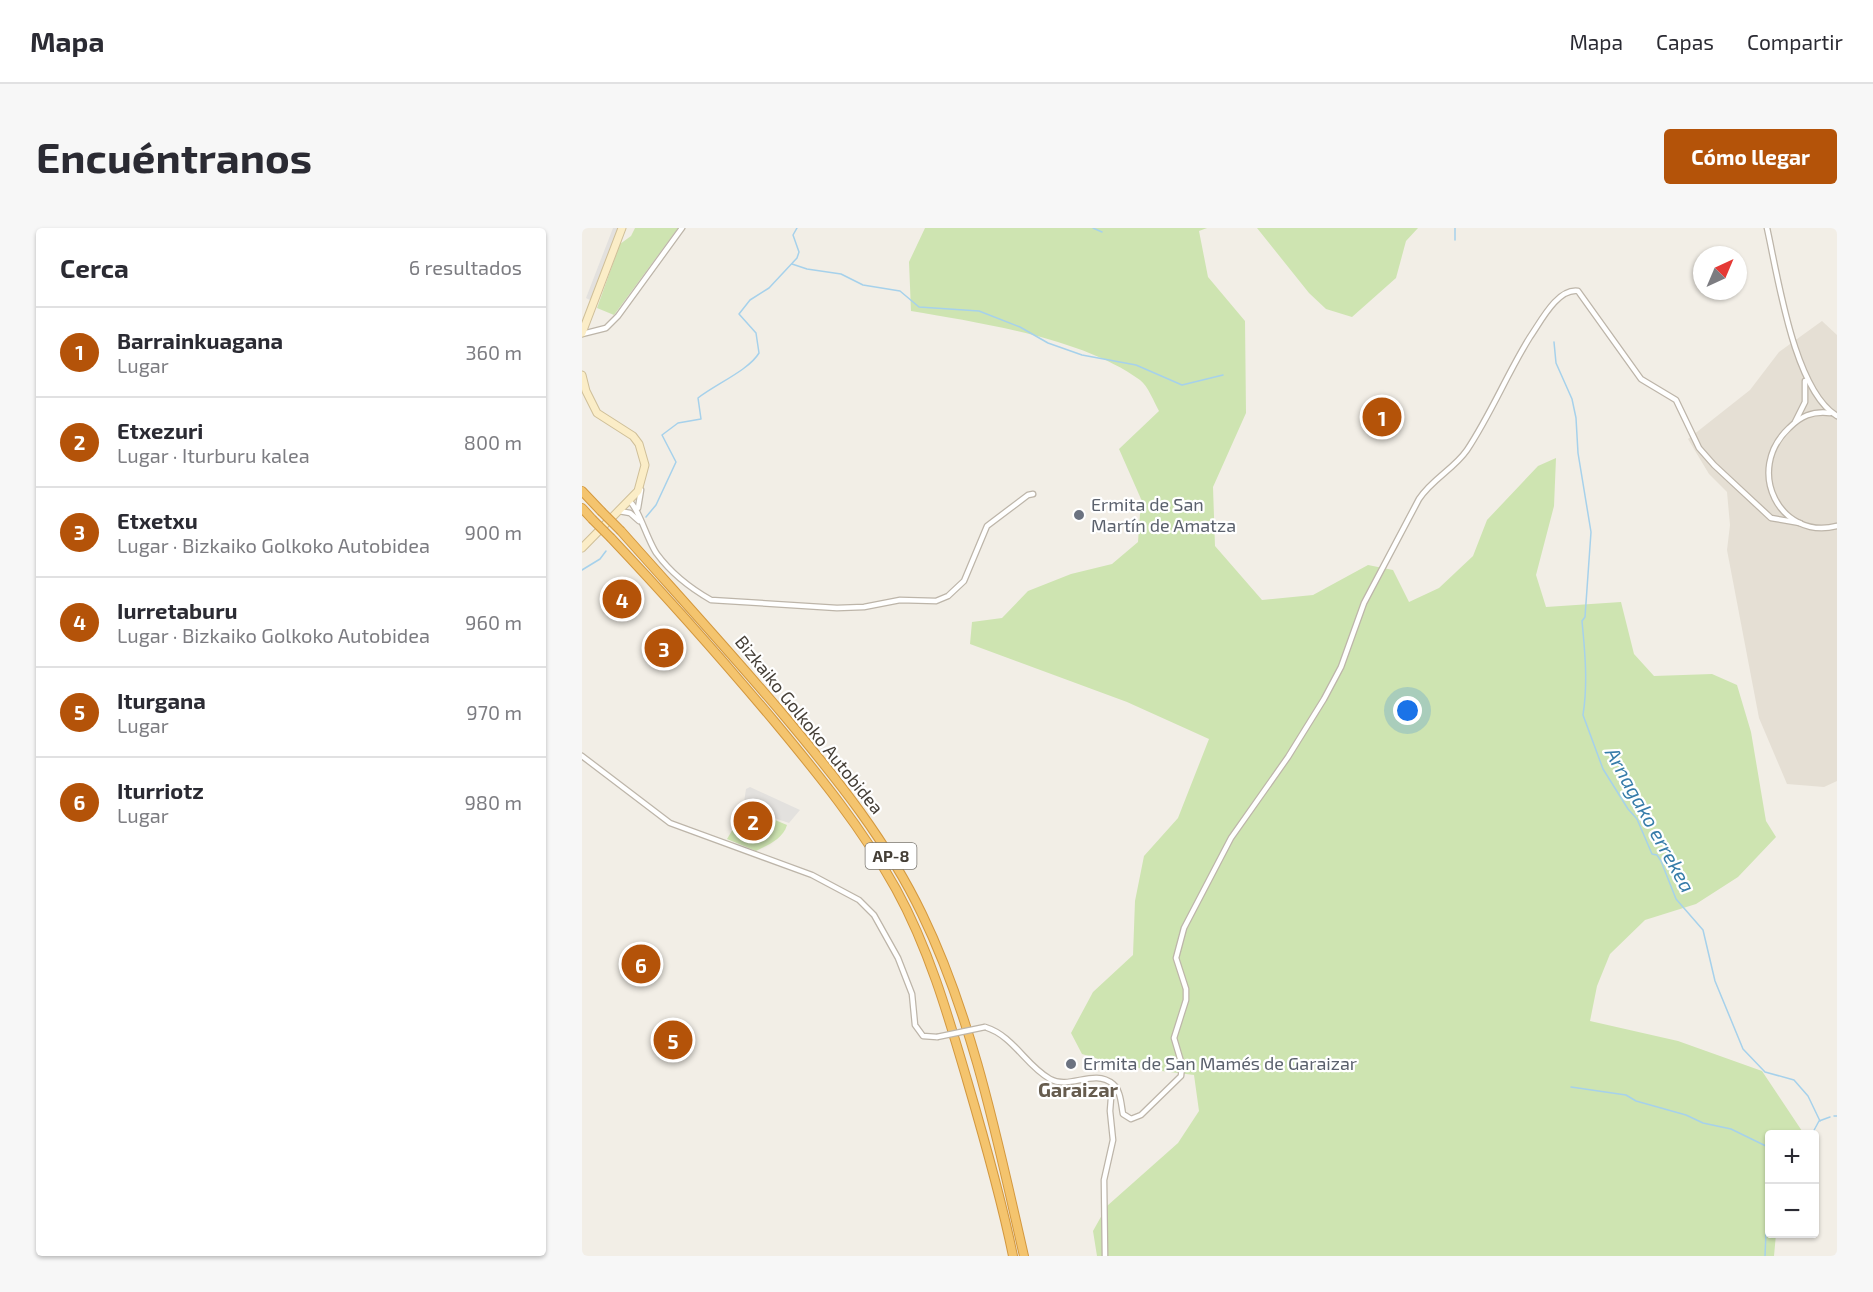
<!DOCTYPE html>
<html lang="es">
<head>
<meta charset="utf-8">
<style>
  :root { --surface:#fff; --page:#f7f7f7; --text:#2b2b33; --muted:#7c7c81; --line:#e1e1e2; --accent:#b45309 }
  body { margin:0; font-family:"Exo 2",sans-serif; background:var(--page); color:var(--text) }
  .controls { position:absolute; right:18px; bottom:18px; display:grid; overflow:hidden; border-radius:6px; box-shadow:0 2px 4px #0004 }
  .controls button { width:54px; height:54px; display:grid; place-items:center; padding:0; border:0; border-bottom:2px solid var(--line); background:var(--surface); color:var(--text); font:30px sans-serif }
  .compass { position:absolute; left:1111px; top:18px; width:54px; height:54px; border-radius:50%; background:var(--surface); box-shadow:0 2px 4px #0004; rotate:44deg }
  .you { position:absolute; left:826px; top:483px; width:21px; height:21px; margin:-15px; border:4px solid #fff; border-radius:50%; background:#1a73e8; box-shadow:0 0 0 9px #1a73e833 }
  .badge { display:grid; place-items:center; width:39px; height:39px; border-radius:50%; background:var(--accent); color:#fff; font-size:20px; font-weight:700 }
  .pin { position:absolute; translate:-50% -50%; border:3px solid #fff; box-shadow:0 2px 6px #0006 }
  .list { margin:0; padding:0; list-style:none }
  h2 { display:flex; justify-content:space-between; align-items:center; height:78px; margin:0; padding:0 24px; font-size:26px }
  h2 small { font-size:20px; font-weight:400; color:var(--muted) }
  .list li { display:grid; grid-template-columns:39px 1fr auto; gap:18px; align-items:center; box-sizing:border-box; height:90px; padding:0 24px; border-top:2px solid var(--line) }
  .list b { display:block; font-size:22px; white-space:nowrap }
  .list p { margin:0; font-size:20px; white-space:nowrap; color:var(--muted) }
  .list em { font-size:20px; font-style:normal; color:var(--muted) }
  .map { position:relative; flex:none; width:1255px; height:1028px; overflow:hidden; border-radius:6px }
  header { display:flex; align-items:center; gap:36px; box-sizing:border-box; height:84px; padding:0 30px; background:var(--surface); border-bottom:2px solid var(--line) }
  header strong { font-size:28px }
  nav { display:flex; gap:33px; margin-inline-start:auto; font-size:21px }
  .intro { display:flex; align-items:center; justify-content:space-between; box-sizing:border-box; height:144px; padding:0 36px }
  h1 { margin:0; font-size:42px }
  .button { padding:15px 27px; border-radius:6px; background:var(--accent); color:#fff; font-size:21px; font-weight:700 }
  main { display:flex; gap:36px; padding:0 36px }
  aside { flex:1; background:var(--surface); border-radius:6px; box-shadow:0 2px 4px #0004 }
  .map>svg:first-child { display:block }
  .residential { fill:#e5dfd4 }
  .green { fill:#cee4b1 }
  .parking { fill:#e3e1de }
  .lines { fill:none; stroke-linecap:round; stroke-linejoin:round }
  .stream { stroke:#a6d1eb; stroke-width:1.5 }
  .street-casing { stroke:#bdb5a9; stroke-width:7 }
  .secondary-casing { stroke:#cfbf98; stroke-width:9 }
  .highway-casing { stroke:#d3983f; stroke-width:10 }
  .street { stroke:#fff; stroke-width:4.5 }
  .secondary { stroke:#fbedc7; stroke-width:7 }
  .highway { stroke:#f4c46e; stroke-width:8 }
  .street-bridge-casing { stroke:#bdb5a9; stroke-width:7; stroke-linecap:butt }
  .highway-bridge-casing { stroke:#d3983f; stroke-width:10; stroke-linecap:butt }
  .street-bridge { stroke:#fff; stroke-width:4.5 }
  .highway-bridge { stroke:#f4c46e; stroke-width:8 }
  .worship-dot { fill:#6b7280; stroke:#fff; stroke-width:2 }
  .labels { text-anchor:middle; stroke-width:4.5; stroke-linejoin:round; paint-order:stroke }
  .shield { fill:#fff; stroke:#7c7872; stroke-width:1.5 }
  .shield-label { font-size:16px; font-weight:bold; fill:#443e36 }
  .worship-label { font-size:18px; fill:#5b616d; stroke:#fff; text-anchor:start }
  .street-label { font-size:18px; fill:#443e36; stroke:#fff }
  .water-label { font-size:20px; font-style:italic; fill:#367ca9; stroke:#fff }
  .neighbourhood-label { font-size:20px; font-weight:bold; fill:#665c4e; stroke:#fff }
</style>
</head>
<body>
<header>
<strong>Mapa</strong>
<nav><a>Mapa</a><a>Capas</a><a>Compartir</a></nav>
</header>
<div class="intro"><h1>Encuéntranos</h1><a class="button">Cómo llegar</a></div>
<main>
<aside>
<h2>Cerca<small>6 resultados</small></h2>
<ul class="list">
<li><span class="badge">1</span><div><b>Barrainkuagana</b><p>Lugar</p></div><em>360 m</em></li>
<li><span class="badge">2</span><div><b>Etxezuri</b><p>Lugar · Iturburu kalea</p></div><em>800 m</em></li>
<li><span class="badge">3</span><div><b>Etxetxu</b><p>Lugar · Bizkaiko Golkoko Autobidea</p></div><em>900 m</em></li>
<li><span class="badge">4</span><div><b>Iurretaburu</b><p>Lugar · Bizkaiko Golkoko Autobidea</p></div><em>960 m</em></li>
<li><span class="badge">5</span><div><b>Iturgana</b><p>Lugar</p></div><em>970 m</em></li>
<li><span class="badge">6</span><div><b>Iturriotz</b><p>Lugar</p></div><em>980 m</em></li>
</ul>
</aside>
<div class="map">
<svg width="1255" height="1028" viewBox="0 0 1255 1028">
  <rect width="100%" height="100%" fill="#f2eee6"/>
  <!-- residential -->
  <path class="residential" d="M1240 93 1255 107V553L1242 559 1205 556 1177 490 1145 322 1148 297 1145 264 1127 246 1106 211 1168 162 1197 124Z"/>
  <!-- green -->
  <g class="green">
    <path d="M53 0H96L32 87 15 80 38 16 49 8Z"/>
    <path d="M343 0H625L617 3 626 49 663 93 664 185 631 259 633 318 680 372 731 367 786 337 811 342 827 374 857 360 891 328 905 292 956 238 974 230 972 278 954 347 964 379 1039 374 1052 426 1072 448 1130 446 1155 457 1169 504 1184 593 1194 609 1156 649 1114 676 1063 692 1028 726 1015 758 1008 793 1096 813 1180 843 1222 906H1188V1006H1194L1192 1028H515L511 1003 525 978 596 915 617 883 612 847 540 838 500 826 489 805 511 764 551 727 553 673 562 628 596 590 627 511 545 474 388 416 390 394 420 390 446 363 489 346 530 336 556 314 559 271 537 221 577 183C572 174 566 158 558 152 500 110 399 95 329 83L327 34Z"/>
    <path d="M675 0H836L824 13 814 50 770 89 744 81 727 65Z"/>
    <path d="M186 589 205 597C201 611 186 617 174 623L145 611 151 601 164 607 170 595 179 600Z"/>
  </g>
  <!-- parking -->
  <g class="parking">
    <path d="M31 0H37L10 73 4 70Z"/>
    <path d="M168 559 218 582 207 595 195 591 162 574 164 561Z"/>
  </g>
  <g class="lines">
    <!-- stream -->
    <g class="stream">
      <path d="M511 0 520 4"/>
      <path d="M873 12V0"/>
      <path d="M210 36 225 41 259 46 281 57 318 63 337 79 397 83 438 99 466 115 500 127 554 137 600 157 641 147"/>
      <path d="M972 114 974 135 990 171 994 190 996 225 1009 304 1003 389 1000 393C1003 424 1006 456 1001 487L1021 541 1046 581 1055 591 1070 626 1075 627 1079 633 1094 671 1121 702 1133 753 1161 821 1183 844 1212 852 1226 868 1238 893"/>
      <path d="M64 289 74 277 94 234 80 207 96 195 119 191 116 170C134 156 167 142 177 125L174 105 157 86 168 72 187 60 215 30 217 24 211 7 215 0"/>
      <path d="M0 342 18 331 24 323"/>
      <path d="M989 859 1044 867 1054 873 1104 887 1121 895 1149 901 1188 920"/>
      <path d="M1252 888H1255"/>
      <path d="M1230 906 1237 893 1248 889"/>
      <path d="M1183 1028 1184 1004 1188 1000"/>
    </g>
    <!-- street casing -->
    <g class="street-casing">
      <g id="street">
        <path d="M1185 0C1196 49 1212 162 1255 188"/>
        <path d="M0 106 24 100 36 88 100 0"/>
        <path d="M1248 185C1230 183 1219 188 1207 200 1162 242 1198 313 1255 298"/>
        <path d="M1213 194 1223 174V153"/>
        <path d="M47 273C56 278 66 314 75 326 89 345 108 360 129 372L255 380 282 379 318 372 354 373 366 368 382 353 405 298 446 267 451 266"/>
        <path d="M56 280 59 262"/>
        <path d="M37 283 48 285 57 293"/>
        <path d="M0 528 88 595 230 647 277 672 292 687 316 730 330 766 333 797 341 808 355 809"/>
        <path d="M403 799C432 808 443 837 468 851 488 862 512 840 531 856 539 863 539 876 541 886L549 891 559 887 599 848 600 837 592 810 604 772V761L594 730 602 700 649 610 706 529 742 471 759 439 782 375 837 271C850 251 872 241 885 222 909 186 925 146 948 109 958 95 975 60 996 63L1059 151 1094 172 1117 220 1132 237 1189 290 1218 295"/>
        <path d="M523 1028 522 952 531 912 528 883 529 870 535 861"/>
      </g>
    </g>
    <!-- secondary casing -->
    <g class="secondary-casing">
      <g id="secondary">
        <path d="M0 105 40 0"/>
        <path d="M0 147 4 163 15 185 51 208 57 216 63 237 56 263 0 320"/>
      </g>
    </g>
    <!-- highway casing -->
    <g class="highway-casing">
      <g id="highway">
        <path d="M0 263 19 283"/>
        <path d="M0 280 10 291"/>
        <path d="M39 303C94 365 150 426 204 490 255 551 305 613 340 686 391 791 416 915 442 1028"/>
        <path d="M29 310C85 369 139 430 192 493 236 546 280 600 314 661 347 721 366 787 385 852 402 910 419 969 431 1028"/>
      </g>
    </g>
    <!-- street -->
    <use href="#street" class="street"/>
    <!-- secondary -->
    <use href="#secondary" class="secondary"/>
    <!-- highway -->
    <use href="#highway" class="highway"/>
    <!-- street-bridge casing -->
    <g class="street-bridge-casing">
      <path id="street-bridge" d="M355 809 403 799"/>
    </g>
    <!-- highway-bridge casing -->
    <g class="highway-bridge-casing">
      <g id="highway-bridge">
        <path d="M19 283 39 303"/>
        <path d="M10 291 29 310"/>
      </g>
    </g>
    <!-- street-bridge -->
    <use href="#street-bridge" class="street-bridge"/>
    <!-- highway-bridge -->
    <use href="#highway-bridge" class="highway-bridge"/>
  </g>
  <!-- markers -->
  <g class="worship-dot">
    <circle cx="497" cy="287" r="6"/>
    <circle cx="489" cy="836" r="6"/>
  </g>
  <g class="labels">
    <!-- shield labels -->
    <rect class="shield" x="283.5" y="615" width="51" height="26" rx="4.5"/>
    <g class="shield-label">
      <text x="309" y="634">AP-8</text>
    </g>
    <!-- worship labels -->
    <g class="worship-label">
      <text x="509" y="283">Ermita de San<tspan x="509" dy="21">Martín de Amatza</tspan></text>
      <text x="501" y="842">Ermita de San Mamés de Garaizar</text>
    </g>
    <!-- street labels -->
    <g class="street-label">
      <text transform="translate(227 497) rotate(51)" y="6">Bizkaiko Golkoko Autobidea</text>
    </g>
    <!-- water labels -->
    <g class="water-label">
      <text transform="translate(1068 592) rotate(61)" y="7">Arnagako errekea</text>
    </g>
    <!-- neighbourhood labels -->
    <g class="neighbourhood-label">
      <text x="496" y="869">Garaizar</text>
    </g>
  </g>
</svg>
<div class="controls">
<button>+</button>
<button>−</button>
</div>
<svg class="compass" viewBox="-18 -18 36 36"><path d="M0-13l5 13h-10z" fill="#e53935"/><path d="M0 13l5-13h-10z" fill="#7c7c81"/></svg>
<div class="you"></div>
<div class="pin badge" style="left:800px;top:189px">1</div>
<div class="pin badge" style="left:171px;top:593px">2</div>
<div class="pin badge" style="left:82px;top:420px">3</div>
<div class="pin badge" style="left:40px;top:371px">4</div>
<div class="pin badge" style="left:91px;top:812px">5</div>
<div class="pin badge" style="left:59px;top:736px">6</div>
</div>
</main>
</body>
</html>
